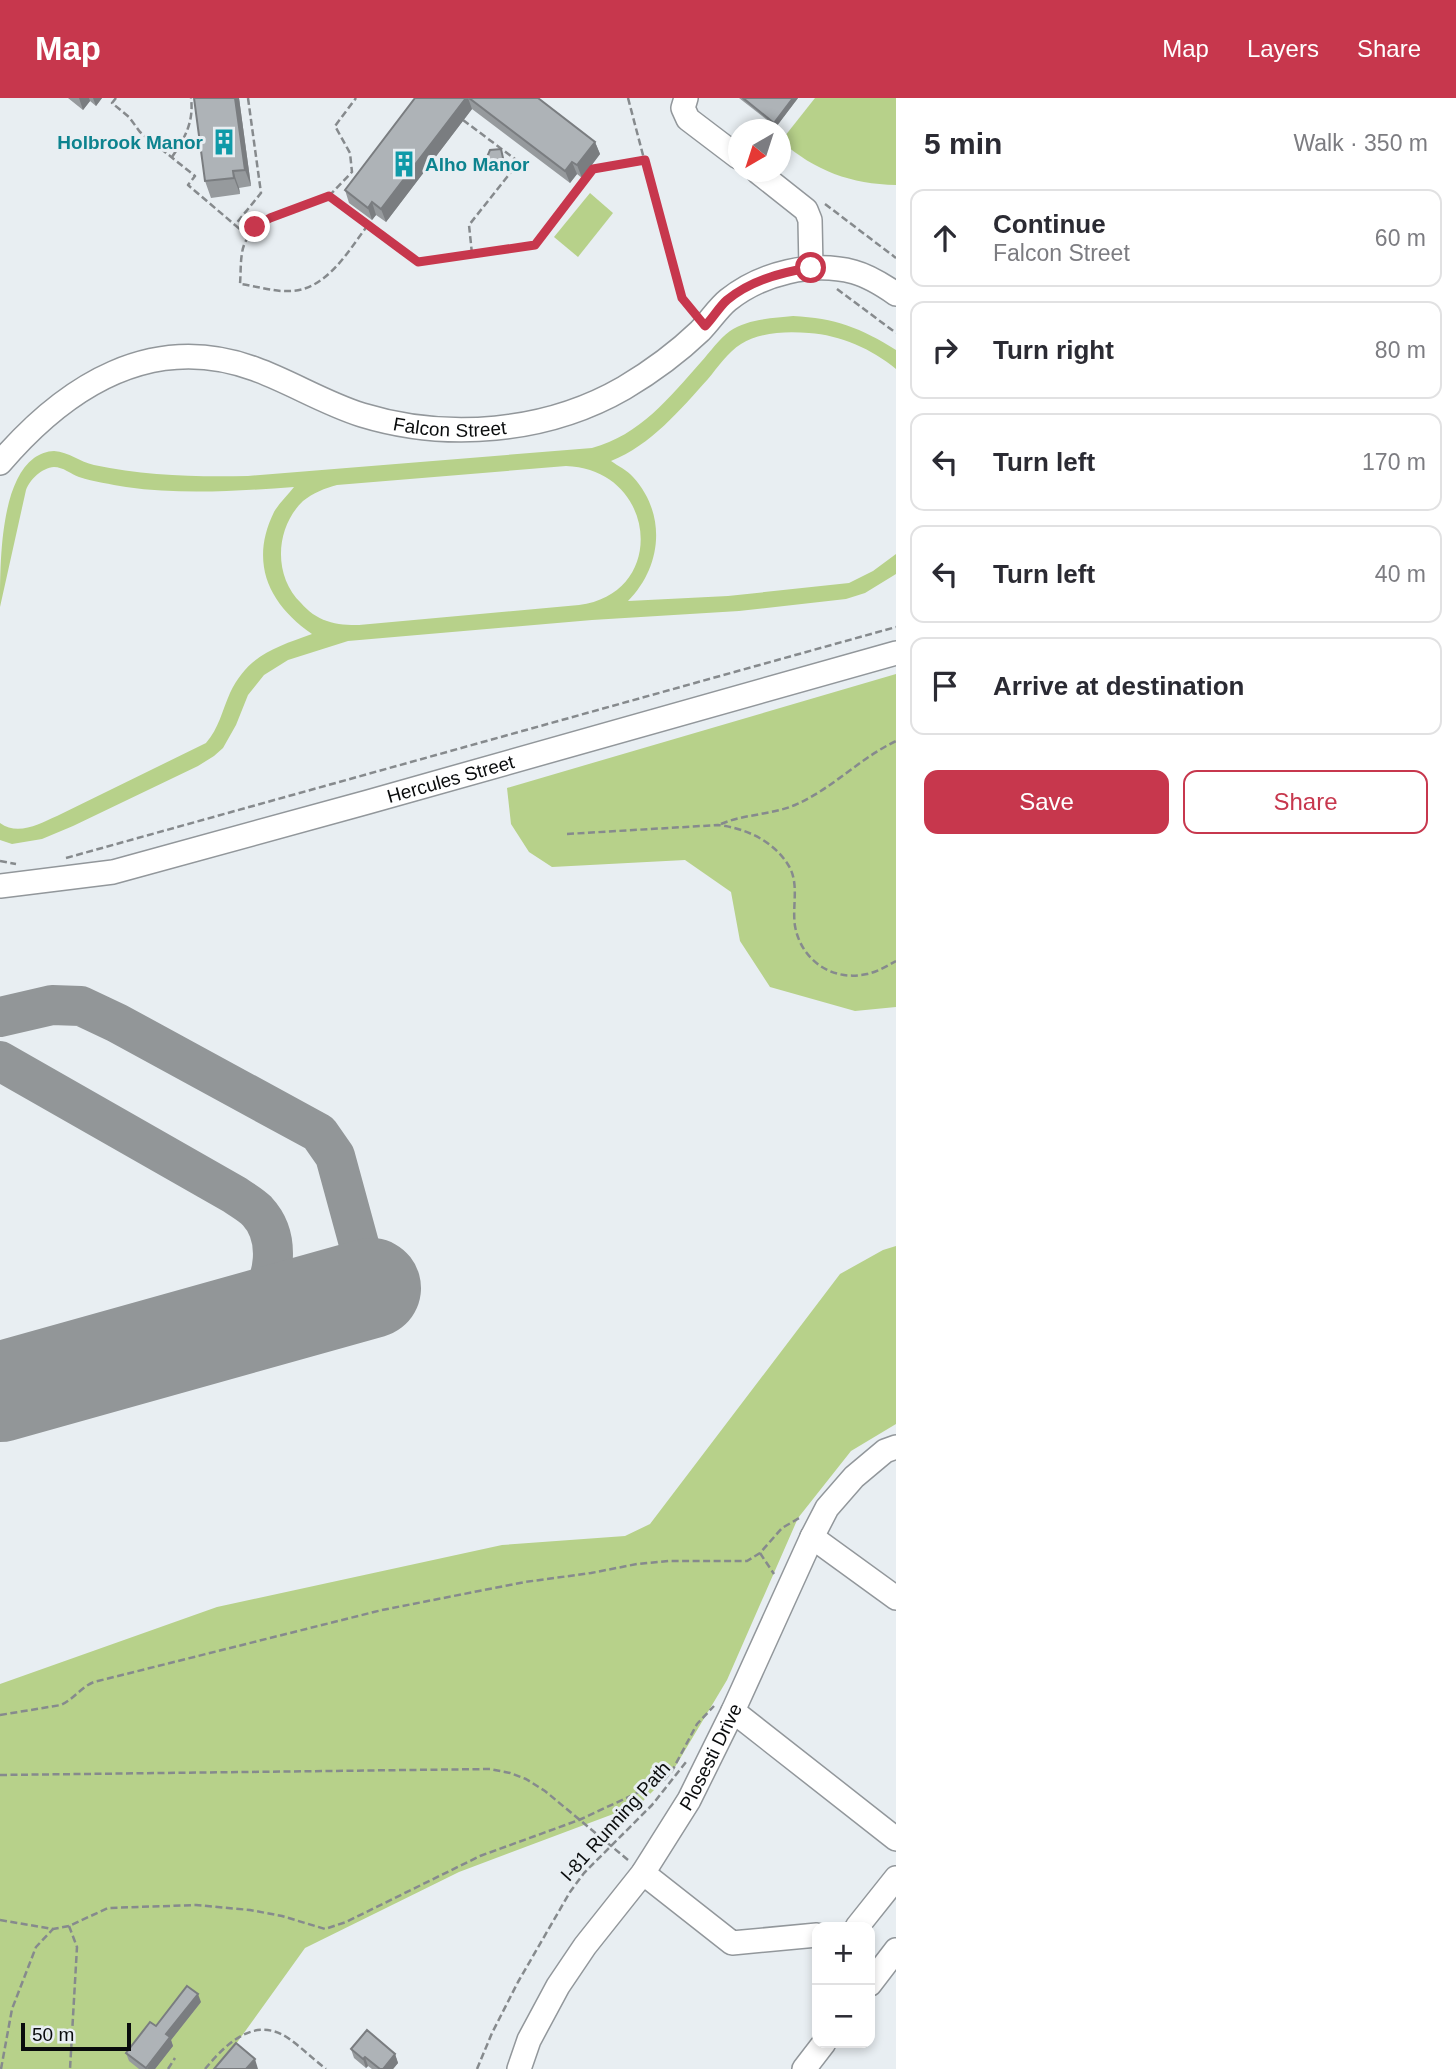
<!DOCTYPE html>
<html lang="en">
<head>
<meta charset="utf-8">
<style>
  :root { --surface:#fff; --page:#f2f2f3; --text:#2b2b33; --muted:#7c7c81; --line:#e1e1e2; --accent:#c7374d }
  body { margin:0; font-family:Arial,sans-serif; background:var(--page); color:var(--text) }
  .controls { position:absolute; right:21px; bottom:21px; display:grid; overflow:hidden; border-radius:14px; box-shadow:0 4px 10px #0003 }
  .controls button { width:63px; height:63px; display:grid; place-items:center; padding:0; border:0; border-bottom:2px solid var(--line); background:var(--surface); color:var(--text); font:35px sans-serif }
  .compass { position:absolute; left:728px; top:21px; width:63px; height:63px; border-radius:50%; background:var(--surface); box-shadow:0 4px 10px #0003; rotate:219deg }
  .scale { position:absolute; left:21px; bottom:18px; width:110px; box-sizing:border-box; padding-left:7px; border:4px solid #0a0c0d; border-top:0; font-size:19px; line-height:24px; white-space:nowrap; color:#0a0c0d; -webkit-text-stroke:5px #e8eef2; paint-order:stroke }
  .stop { position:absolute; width:21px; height:21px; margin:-16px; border:5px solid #c7374d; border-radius:50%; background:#fff }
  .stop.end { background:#c7374d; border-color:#fff; box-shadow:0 2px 7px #0008 }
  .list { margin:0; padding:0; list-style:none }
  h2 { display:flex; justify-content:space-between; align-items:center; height:91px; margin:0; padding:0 28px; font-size:30px }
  h2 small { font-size:23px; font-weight:400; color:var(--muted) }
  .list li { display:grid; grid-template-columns:46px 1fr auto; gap:21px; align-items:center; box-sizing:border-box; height:98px; margin:0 14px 14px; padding:0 14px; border:2px solid var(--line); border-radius:14px }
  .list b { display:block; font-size:26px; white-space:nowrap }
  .list p { margin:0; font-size:23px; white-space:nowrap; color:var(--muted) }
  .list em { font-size:23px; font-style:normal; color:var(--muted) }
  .actions { display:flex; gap:14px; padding:21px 28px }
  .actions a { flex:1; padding:16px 0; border:2px solid var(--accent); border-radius:14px; text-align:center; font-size:24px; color:var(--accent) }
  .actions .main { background:var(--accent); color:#fff }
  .icon { flex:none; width:38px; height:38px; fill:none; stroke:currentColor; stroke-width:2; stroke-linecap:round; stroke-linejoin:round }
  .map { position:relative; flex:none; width:896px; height:1971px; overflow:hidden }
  header { display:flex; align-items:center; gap:42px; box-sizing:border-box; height:98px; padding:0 35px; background:var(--accent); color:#fff }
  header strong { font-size:33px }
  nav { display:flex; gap:38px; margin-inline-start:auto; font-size:24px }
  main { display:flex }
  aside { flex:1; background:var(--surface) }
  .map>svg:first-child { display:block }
  .green { fill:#b7d18a; fill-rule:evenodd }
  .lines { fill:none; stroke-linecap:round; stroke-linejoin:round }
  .taxiway { stroke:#929698; stroke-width:40 }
  .runway { stroke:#929698; stroke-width:100 }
  .minor-casing { stroke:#92979b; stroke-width:26 }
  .path { stroke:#868a8d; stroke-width:2.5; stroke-dasharray:7 3.5; stroke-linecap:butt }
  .minor { stroke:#fff; stroke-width:23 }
  .wall { fill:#969a9d }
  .shaded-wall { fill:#7a7d80 }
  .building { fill:#aeb3b7; stroke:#7a7d80; stroke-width:2 }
  .route { stroke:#c7374d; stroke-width:9 }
  .labels { text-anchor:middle; stroke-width:6; stroke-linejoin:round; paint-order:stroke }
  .culture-label { font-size:19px; font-weight:bold; fill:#0d838f; stroke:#e8eef2; text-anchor:end }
  .street-label { font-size:19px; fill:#0a0c0d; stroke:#e8eef2 }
</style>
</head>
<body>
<header>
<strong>Map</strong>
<nav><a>Map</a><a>Layers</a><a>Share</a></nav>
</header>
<main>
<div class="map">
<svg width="896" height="1971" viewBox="0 0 896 1971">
  <rect width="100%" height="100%" fill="#e8eef2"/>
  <!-- green -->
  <g class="green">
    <path d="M815 0H896V87C851 86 815 73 781 43Z"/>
    <path d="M590 95 613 115 578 159 554 139Z"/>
    <path d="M793 218C835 220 861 230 896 252V271C872 251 840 237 809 235 787 233 760 234 741 246 728 254 718 269 708 281 680 312 651 347 611 363 618 368 627 372 633 379 667 416 662 469 628 503L728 498 849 485 873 473 896 456V476L865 495 846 501 739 513 592 522 348 543 288 562 264 577 248 597 236 627 223 650 214 658 198 668 73 728 42 741 12 746 0 742V725C18 738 39 726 57 718L206 645C219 630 222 613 230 595 248 557 276 549 312 536 269 506 249 465 274 414 279 405 288 397 294 389 238 393 182 397 126 389 110 386 94 384 79 379 71 376 63 369 54 369 42 370 30 381 26 392L0 509C0 466 0 385 34 360 40 356 47 353 54 353 69 354 80 364 94 367 145 378 196 379 248 378L592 350C640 337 669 300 701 264 710 254 719 241 730 233 747 221 773 220 793 218ZM566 368C657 371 669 496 579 507L359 527C349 527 337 527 327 523 317 520 308 513 301 505 273 478 275 430 303 403 313 395 325 390 337 387Z"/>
    <path d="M896 576V909L855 913 770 889 740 843 731 794 685 762 552 769 529 754 511 726 507 690Z"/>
    <path d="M896 1148V1326L851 1353 798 1420 727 1582 672 1674 640 1706 459 1774 305 1850 218 1971H0V1586L217 1509 502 1447 625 1438 650 1426 840 1176 883 1152Z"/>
  </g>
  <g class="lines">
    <!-- taxiway -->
    <g class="taxiway">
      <path d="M0 919 52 907 81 908 117 925 319 1035 335 1058 371 1190"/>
      <path d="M0 963 235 1097C242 1102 251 1107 257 1113 282 1140 275 1183 254 1209 248 1217 236 1223 228 1229"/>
    </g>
    <!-- runway -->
    <path class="runway" d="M0 1294 371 1190"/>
    <!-- minor casing -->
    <g class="minor-casing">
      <g id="minor">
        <path d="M686 0 683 10 688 21 738 59"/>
        <path d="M758 74 806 112 810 122 811 170"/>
        <path id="s1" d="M0 365C66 288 152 233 255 271 291 284 324 305 362 317 447 343 546 335 624 290 651 274 677 255 700 233 710 223 718 210 728 202 762 175 812 163 854 174 869 178 883 187 896 196"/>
        <path id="s2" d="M0 788 113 774 368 704 896 555"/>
        <path d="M812 1439 896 1500"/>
        <path d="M733 1613 896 1741"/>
        <path d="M643 1775 732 1845 817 1837"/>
        <path d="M857 1829 896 1780"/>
        <path d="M870 1886 896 1852"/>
        <path id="s3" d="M519 1971 529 1942 558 1888 585 1848 643 1775 689 1702 733 1613 812 1439 827 1410 854 1379 885 1353 896 1349"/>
        <path d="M804 1971 824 1945"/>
      </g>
    </g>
    <!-- path -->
    <g class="path">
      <path d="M116 0 112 5 129 19 140 34 195 78 188 87 235 127"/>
      <path d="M248 0 261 95 235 127 249 139"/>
      <path d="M628 0 674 175 682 200 692 212"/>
      <path d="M463 22 515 61 511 74 469 127 472 156"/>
      <path d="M172 59C185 40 194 24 191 0"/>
      <path d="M503 68 511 74"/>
      <path d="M329 98 352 74 350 55 335 28 356 0"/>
      <path d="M825 106 896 160"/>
      <path d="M368 127C348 153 327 192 290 193 274 194 256 188 240 186 241 174 240 158 244 147 255 118 302 108 329 98L340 106 418 164 535 147 593 71 644 62"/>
      <path d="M837 191 896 235"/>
      <path d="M721 726C744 716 771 717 795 707 832 691 860 660 896 643"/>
      <path d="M567 736 718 727C746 730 776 744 790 770 799 788 792 809 795 828 801 862 832 884 867 876 877 874 887 868 896 863"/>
      <path d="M66 760 896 529"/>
      <path d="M0 763 16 766"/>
      <path d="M760 1455 774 1476"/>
      <path d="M0 1617 61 1607C74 1601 81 1589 94 1584L382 1512 525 1484 591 1475 637 1466 669 1463H747L760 1455 782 1430 801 1419"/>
      <path d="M0 1677 490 1671 510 1675 526 1681 545 1693 628 1762"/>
      <path d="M0 1822 53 1831 69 1828 108 1810 196 1807 250 1812 282 1818 325 1831 346 1824 480 1758 579 1722 663 1683 672 1673 697 1626 714 1608"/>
      <path d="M69 1828 77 1849 70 1971"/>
      <path d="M1 1971 12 1911 36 1849 53 1831"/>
      <path d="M168 1971 175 1960"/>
      <path d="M205 1971C225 1947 254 1917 288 1940 301 1949 313 1961 326 1971"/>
      <path d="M477 1971 492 1935 518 1884 570 1794 584 1775 652 1707 686 1664"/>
    </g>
    <!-- minor -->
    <use href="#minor" class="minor"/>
  </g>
  <!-- wall -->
  <g class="wall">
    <path d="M68 0H102L96 8 90 3 83 12Z"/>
    <path d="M194 0H239L251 88 239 90 240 96 211 100 205 83Z"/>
    <path d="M415 0H538L595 44 600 56 582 80 577 76 570 85 472 11 386 124 376 117 372 122 349 105 345 92Z"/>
    <path d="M739 0H798L776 29Z"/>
    <path d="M502 55 504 65 499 71 492 70 487 59Z"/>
    <path d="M201 1904 171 1942 173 1948 155 1971H139L129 1963 126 1955Z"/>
    <path d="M351 1951 395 1956 398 1965 393 1971H372L368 1968 366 1970 354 1960Z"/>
  </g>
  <!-- shaded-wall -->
  <g class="shaded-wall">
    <path d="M79 0H89L90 3 83 12Z"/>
    <path d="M93 0H102L96 8Z"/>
    <path d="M235 0H239L251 88 245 72Z"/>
    <path d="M466 0H468L472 11 386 124 381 111Z"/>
    <path d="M793 0H798L776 29 774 25Z"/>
    <path d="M595 44 600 56 582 80 577 67Z"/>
    <path d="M501 51 504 65 499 71 498 67Z"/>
    <path d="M572 64 577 76 570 85 565 73Z"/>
    <path d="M233 73 239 90 240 96 234 80Z"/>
    <path d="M372 104 376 117 372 122 368 110Z"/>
    <path d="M198 1896 201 1904 171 1942 173 1948 155 1971H147L166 1936Z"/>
    <path d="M395 1956 398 1965 393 1971H383Z"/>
    <path d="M365 1959 368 1968 366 1970 363 1961Z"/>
    <path d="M255 1961 258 1971H246Z"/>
  </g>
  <!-- building -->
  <g class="building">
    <path d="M194 0H235L245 72 233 73 234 80 205 83Z"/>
    <path d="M415 0H466L381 111 372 104 368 110 345 92Z"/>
    <path d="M469 0H538L595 44 577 67 572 64 565 73Z"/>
    <path d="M743 0H793L774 25Z"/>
    <path d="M501 51 503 60 498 67 490 66 487 59 490 52Z"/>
    <path d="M187 1888 198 1896 166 1936 170 1939 146 1970 126 1955 150 1924 156 1928Z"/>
    <path d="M367 1932 395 1956 383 1971H380L365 1959 363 1961 351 1951Z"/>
    <path d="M236 1945 255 1961 246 1971H214Z"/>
  </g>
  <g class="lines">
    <!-- route -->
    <path class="route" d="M255 129 270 120 329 98 418 164 535 147 593 71 645 62 682 200 705 228C713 220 719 209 727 202 751 182 781 174 811 170"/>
  </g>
  <!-- icons -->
  <defs>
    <g id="building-bare" transform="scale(2.1)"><path d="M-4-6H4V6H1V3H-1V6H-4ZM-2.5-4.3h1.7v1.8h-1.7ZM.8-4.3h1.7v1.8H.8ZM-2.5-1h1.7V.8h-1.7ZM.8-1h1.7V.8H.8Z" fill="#0f9aa8" stroke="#e8eef2" stroke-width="2.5" paint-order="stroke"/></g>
  </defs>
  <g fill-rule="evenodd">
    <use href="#building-bare" x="224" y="44"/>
    <use href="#building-bare" x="404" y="66"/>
  </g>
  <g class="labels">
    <!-- culture labels -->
    <g class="culture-label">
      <text x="203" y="51">Holbrook Manor</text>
      <text x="425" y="73" text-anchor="start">Alho Manor</text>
    </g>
    <!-- street labels -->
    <g class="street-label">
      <text dy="7" stroke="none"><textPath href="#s1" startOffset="497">Falcon Street</textPath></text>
      <text dy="7" stroke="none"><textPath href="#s2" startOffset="464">Hercules Street</textPath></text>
      <text dy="7" stroke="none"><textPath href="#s3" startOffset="368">Plosesti Drive</textPath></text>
      <text transform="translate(615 1723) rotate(-48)" y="7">I-81 Running Path</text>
    </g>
  </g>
</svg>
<div class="controls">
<button>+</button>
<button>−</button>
</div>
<svg class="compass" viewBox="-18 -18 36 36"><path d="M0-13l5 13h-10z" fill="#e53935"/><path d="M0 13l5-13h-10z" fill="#7c7c81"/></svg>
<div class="scale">50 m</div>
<div class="stop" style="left:811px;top:170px"></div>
<div class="stop end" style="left:255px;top:129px"></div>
</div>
<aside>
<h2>5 min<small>Walk · 350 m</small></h2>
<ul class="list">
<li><svg class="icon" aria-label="ahead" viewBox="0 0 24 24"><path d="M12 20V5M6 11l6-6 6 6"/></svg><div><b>Continue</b><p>Falcon Street</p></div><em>60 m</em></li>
<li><svg class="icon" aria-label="right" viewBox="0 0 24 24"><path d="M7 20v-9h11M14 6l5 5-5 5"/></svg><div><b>Turn right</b></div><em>80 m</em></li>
<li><svg class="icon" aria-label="left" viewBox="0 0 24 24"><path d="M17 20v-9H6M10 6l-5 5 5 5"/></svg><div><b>Turn left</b></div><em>170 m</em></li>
<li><svg class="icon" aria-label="left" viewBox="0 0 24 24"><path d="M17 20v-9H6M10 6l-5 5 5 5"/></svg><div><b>Turn left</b></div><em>40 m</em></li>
<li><svg class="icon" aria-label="arrive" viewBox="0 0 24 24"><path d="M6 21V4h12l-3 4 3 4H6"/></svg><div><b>Arrive at destination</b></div></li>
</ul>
<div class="actions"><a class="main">Save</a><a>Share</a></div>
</aside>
</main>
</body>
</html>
